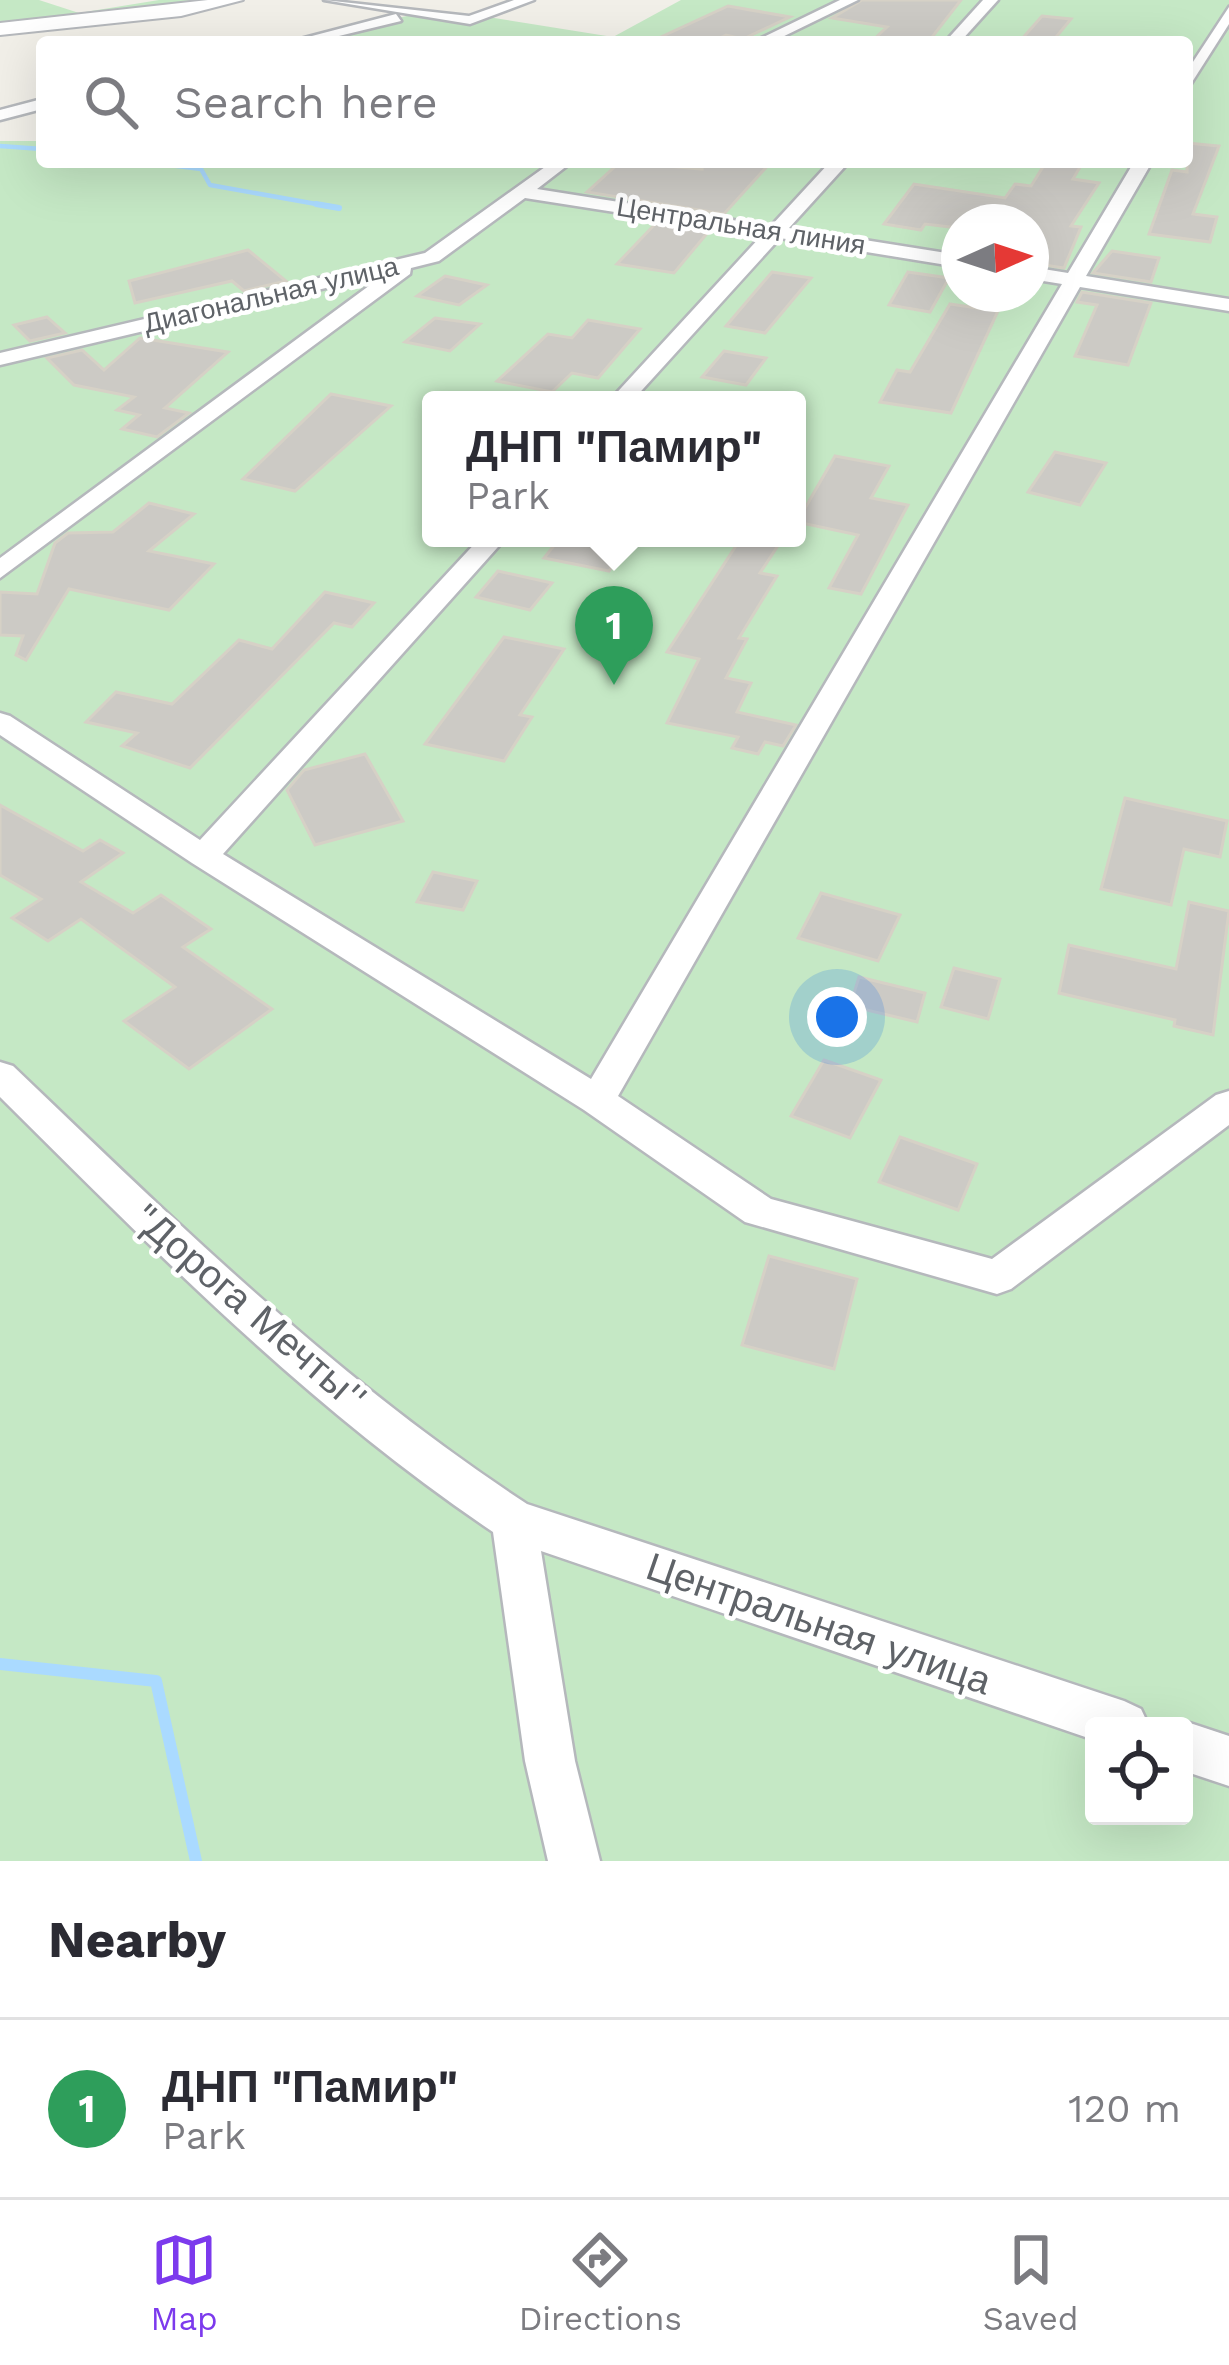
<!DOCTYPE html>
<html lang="en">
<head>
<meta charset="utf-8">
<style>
  :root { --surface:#fff; --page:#f2f2f3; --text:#2b2b33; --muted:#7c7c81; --line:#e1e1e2; --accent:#7c3aed }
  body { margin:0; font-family:"Work Sans",sans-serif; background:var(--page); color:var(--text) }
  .controls { position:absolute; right:36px; bottom:36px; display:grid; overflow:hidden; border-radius:12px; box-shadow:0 12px 48px #0002 }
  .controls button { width:108px; height:108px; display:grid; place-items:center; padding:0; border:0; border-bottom:3px solid var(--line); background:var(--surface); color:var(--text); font:60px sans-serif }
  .compass { position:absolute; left:941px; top:204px; width:108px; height:108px; border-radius:50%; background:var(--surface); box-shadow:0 12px 48px #0002; rotate:87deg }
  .you { position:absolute; left:837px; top:1017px; width:42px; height:42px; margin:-30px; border:9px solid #fff; border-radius:50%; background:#1a73e8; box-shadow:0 0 0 18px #1a73e833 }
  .badge { display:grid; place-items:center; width:78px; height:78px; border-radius:50%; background:var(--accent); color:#fff; font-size:39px; font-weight:700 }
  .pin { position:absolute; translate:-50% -99px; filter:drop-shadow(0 3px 6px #0008) }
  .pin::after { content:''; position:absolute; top:63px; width:42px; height:36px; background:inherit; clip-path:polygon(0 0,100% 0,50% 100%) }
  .popup { position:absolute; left:422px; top:391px; width:384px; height:156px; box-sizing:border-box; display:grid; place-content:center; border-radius:12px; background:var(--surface); filter:drop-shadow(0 3px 9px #0005); font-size:39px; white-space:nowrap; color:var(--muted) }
  .popup b { font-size:45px; color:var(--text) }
  .popup::after { content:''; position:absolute; left:50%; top:100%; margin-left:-24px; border:24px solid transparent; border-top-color:var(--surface) }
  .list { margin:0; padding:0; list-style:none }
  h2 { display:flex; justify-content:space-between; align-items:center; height:156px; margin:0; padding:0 48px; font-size:51px }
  h2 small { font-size:39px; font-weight:400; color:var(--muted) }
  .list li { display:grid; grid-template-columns:78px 1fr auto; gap:36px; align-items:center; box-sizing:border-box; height:180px; padding:0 48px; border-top:3px solid var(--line) }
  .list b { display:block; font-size:45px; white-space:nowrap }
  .list p { margin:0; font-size:39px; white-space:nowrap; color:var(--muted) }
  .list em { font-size:39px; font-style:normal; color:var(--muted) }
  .icon { flex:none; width:66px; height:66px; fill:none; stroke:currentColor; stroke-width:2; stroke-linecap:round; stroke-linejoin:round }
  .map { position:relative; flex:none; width:1229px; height:1861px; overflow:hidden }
  .search { position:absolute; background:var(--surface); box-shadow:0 12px 48px #0002; left:36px; right:36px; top:36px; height:132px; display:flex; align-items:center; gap:30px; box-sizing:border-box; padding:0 42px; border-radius:12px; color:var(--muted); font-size:45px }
  .sheet { height:336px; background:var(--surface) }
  nav { display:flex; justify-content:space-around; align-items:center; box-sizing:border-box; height:168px; border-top:3px solid var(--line); background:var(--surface); font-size:33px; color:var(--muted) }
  nav a { display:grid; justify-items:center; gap:6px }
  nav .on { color:var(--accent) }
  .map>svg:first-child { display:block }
  .green { fill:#c5e8c5; fill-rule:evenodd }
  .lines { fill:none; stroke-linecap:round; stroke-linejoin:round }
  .stream-far2 { stroke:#aadaff; stroke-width:4.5 }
  .stream-far1 { stroke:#aadaff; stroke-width:6 }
  .stream { stroke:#aadaff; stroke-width:12 }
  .building { fill:#cccac5; stroke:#d6d1c6; stroke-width:3 }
  .minor-casing { stroke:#b5b8bc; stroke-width:5 }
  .tertiary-casing { stroke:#b5b8bc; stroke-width:4 }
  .minor { fill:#fff; fill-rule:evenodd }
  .tertiary { fill:#fff; fill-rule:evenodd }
  .labels { text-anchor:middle; stroke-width:9; stroke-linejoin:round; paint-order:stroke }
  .far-street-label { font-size:27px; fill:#5f6368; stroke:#fff }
  .near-street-label { font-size:39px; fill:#5f6368; stroke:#fff }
</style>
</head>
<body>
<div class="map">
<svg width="1229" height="1861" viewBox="0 0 1229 1861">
  <rect width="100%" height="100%" fill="#f1efe8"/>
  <!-- green -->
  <g class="green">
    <path d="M0 0H39L79 13 159 0H234L0 29Z"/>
    <path d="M681 0H1229V1861H0V141H42V162H1187V42H297L415 14 488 17 613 37ZM959 222H1031V294H959ZM431 400H797V538H431ZM1094 1726H1184V1816H1094Z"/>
  </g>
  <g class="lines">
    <!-- stream-far2 -->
    <g class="stream-far2">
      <path d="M0 146 42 149"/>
      <path d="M145 162 201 169 210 185 333 207"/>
    </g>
    <!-- stream-far1 -->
    <path class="stream-far1" d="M316 204 339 208"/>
    <!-- stream -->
    <path class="stream" d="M0 1664 156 1681 196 1861"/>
  </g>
  <!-- building -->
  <g class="building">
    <path d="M862 0H961L929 41 909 42H871L887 27 832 18Z"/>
    <path d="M728 6 790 17 743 39 726 35 712 42H650Z"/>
    <path d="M1042 16 1071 19 1052 42H1019Z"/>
    <path d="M1187 143 1219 146 1193 214 1217 217 1210 242 1149 234 1172 170 1187 172Z"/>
    <path d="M620 162 702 169V162H771L724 214 587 192Z"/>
    <path d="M1046 162H1083L1073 179 1099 183 1071 226 1081 227 1064 268 1031 263V222H959V228L925 224 921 230 884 224 914 184 1005 198 1015 184 1031 186Z"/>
    <path d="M656 223 709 231 674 273 617 264Z"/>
    <path d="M248 250 286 281 244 291 232 281 135 303 129 281Z"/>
    <path d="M1112 251 1159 258 1151 282 1093 273Z"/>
    <path d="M772 272 811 278 765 333 726 326Z"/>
    <path d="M908 272 949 278 930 312 889 305Z"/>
    <path d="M445 276 487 285 459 305 417 296Z"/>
    <path d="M1082 292 1151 303 1128 365 1075 356 1097 305 1077 302Z"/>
    <path d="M950 304 998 311 951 413 880 402 897 370 910 372Z"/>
    <path d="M47 317 65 333 30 341 14 325Z"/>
    <path d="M435 318 480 324 450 351 405 342Z"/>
    <path d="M588 320 640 329 598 378 572 373 552 392 497 381 548 334 572 338Z"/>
    <path d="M140 338 228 352 165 408 189 413 157 437 122 429 139 415 117 410 134 397 74 385 47 358 82 350 104 370Z"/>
    <path d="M724 351 766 358 746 385 702 377Z"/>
    <path d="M331 394 391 406 295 491 243 479Z"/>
    <path d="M1055 452 1106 463 1080 505 1028 492Z"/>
    <path d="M835 456 889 466 871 498 908 505 861 594 829 588 858 535 797 522Z"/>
    <path d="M149 503 194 514 149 551 214 564 169 610 69 589 26 660 16 655 23 636 0 635V592L37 594 55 543 68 533 113 532Z"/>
    <path d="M560 538H595L628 545 609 571 544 558Z"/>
    <path d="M741 538H783L760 573 777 576 739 638 747 639 726 678 751 683 737 712 796 725 783 746 765 742 758 754 732 748 738 737 667 723 699 659 667 652Z"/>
    <path d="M498 571 552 583 530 610 476 597Z"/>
    <path d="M325 592 374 603 352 627 334 623 190 768 122 746 137 733 86 722 116 692 172 704 239 640 272 649Z"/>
    <path d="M504 637 564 649 520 715 532 717 504 761 425 744Z"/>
    <path d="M365 754 403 821 315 845 287 790 304 770Z"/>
    <path d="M1125 798 1227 821 1220 857 1184 849 1171 905 1101 889Z"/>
    <path d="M0 805 83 851 100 840 123 853 81 882 133 913 161 895 211 929 183 947 272 1009 189 1069 124 1021 175 987 81 919 48 941 12 918 41 899 0 875Z"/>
    <path d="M433 872 477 881 463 910 417 902Z"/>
    <path d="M821 893 900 915 878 961 798 938Z"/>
    <path d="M1189 902 1229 911 1213 1035 1174 1026 1175 1020 1059 993 1069 945 1176 969Z"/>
    <path d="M954 968 1000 979 988 1019 941 1007Z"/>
    <path d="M859 977 925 993 917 1022 850 1006Z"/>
    <path d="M824 1060 881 1080 850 1138 791 1116Z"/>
    <path d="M900 1137 977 1164 958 1210 879 1182Z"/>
    <path d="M769 1256 857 1279 834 1369 742 1345Z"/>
  </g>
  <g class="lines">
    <!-- minor casing -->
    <g class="minor-casing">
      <g id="minor">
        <path d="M324 0 469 16 514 0H534L470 24Z"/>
        <path d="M840 0H858L772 42H753Z"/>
        <path d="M983 0H998L960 42H945Z"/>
        <path d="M1229 7V24L1187 90V71Z"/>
        <path d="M396 14 401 21 314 42H289Z"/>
        <path d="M42 99V109L0 120V110Z"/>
        <path d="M552 162H572L537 189 771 226 830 162H849L789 228 959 255V267L780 238 633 400H610L762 235 525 198 439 261 411 268 410 274 0 578V558L385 274 0 365V353L425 253Z"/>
        <path d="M1134 162H1152L1086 276 1229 299V311L1080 287 618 1096 771 1199 992 1259 1216 1095 1229 1091V1125L1011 1289 997 1294 745 1222 584 1110 192 863 0 735V713L10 716 200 840 480 538H506L223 854 591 1079 1062 284 1031 279V267L1068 273Z"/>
        <path d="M0 1062 13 1066C176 1222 337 1380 527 1504L1124 1701 1141 1709 1149 1726H1094V1740L541 1551 575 1761 600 1861H548L525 1761 493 1532C310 1409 156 1252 0 1097Z"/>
        <path d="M1184 1721 1229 1736V1786L1184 1771V1726H1172Z"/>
      </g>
    </g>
    <!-- tertiary casing -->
    <g class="tertiary-casing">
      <path id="tertiary" d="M208 0H243L181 16 0 35V23Z"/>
    </g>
    <!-- minor -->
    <use href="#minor" class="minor"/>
    <!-- tertiary -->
    <use href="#tertiary" class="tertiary"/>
  </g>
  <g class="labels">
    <!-- far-street labels -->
    <g class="far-street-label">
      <text transform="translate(741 226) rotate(9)" y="9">Центральная линия</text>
      <text transform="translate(271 295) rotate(-13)" y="9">Диагональная улица</text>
    </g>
    <!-- near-street labels -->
    <g class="near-street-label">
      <text transform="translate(250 1307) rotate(41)" y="14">"Дорога Мечты''</text>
      <text transform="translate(819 1623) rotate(19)" y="14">Центральная улица</text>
    </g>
  </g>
</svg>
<div class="controls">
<button><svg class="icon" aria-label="locate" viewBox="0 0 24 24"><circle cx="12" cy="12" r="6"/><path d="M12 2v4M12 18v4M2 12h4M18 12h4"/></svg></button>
</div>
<svg class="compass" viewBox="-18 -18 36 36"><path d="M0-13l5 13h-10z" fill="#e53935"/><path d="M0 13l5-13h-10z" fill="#7c7c81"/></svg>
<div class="you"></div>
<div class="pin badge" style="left:614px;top:685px;background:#2e9e5b">1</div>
<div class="popup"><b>ДНП &quot;Памир&quot;</b>Park</div>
<div class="search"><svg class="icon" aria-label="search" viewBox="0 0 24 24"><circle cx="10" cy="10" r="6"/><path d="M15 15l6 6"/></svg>Search here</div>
</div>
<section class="sheet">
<h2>Nearby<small></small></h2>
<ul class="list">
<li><span class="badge" style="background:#2e9e5b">1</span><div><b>ДНП &quot;Памир&quot;</b><p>Park</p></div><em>120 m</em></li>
</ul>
</section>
<nav>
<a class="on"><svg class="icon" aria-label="map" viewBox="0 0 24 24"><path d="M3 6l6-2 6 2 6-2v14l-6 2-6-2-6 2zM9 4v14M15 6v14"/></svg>Map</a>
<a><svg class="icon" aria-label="directions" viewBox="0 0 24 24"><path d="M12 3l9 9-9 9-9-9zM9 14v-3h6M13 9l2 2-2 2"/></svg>Directions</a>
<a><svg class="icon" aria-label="saved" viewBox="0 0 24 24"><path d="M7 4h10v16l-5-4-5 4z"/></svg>Saved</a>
</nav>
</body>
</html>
